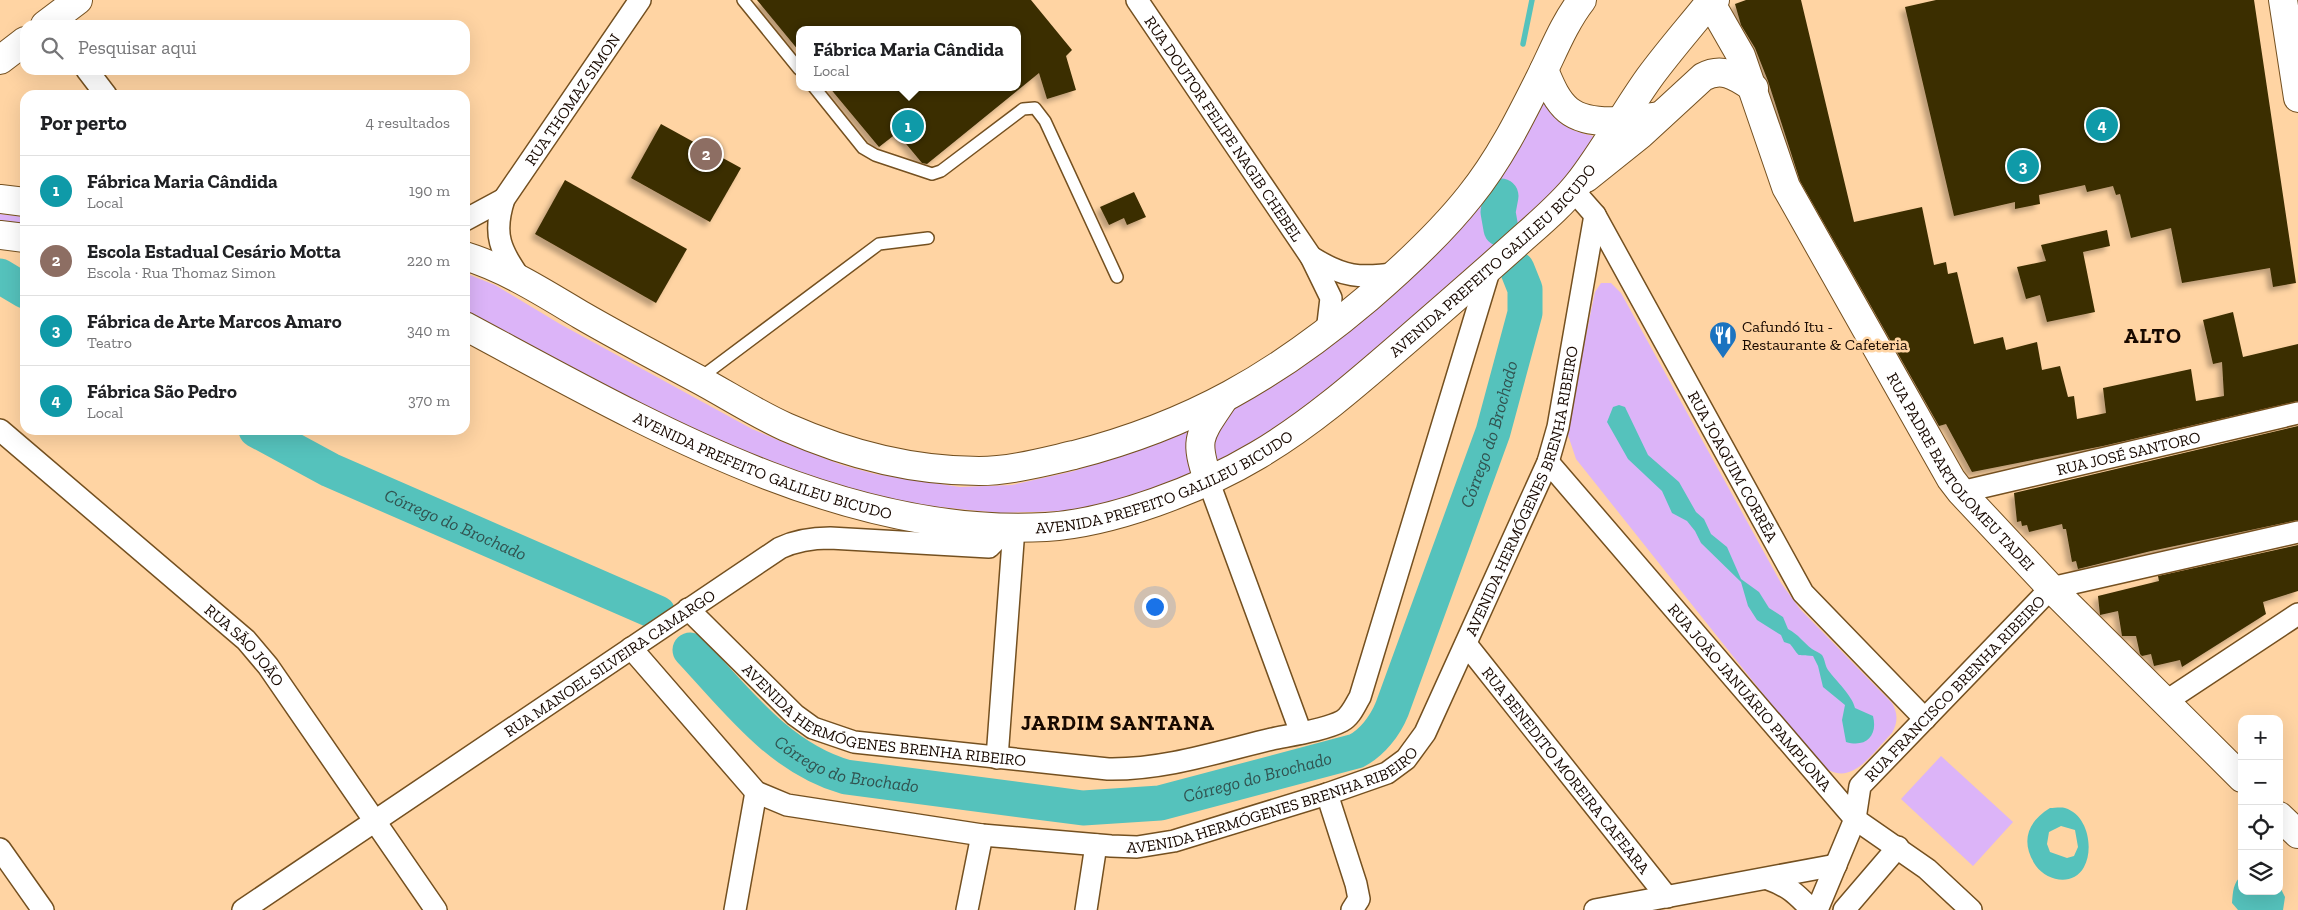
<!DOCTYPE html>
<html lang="pt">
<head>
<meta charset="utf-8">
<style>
  :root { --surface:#fff; --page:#f2f2f2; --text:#202124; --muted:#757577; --line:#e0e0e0; --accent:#1b73c0 }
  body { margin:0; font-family:"Zilla Slab",serif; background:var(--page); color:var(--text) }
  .controls { position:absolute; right:15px; bottom:15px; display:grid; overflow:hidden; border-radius:10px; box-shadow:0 5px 20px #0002 }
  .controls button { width:45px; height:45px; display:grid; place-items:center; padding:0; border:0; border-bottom:1px solid var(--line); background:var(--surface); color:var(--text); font:25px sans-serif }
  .you { position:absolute; left:1154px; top:606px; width:18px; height:18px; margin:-12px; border:4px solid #fff; border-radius:50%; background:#1a73e8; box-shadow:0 0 0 8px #1a73e833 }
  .badge { display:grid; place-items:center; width:32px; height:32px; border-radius:50%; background:var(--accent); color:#fff; font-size:16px; font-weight:700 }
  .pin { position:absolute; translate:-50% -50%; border:2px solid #fff; box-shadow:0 1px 5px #0006 }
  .popup { position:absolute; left:796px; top:26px; width:225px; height:65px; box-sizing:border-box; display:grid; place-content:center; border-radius:10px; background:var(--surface); filter:drop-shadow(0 1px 4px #0005); font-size:16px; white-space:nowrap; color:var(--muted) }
  .popup b { font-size:19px; color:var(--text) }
  .popup::after { content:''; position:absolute; left:50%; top:100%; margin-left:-10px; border:10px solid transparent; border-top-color:var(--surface) }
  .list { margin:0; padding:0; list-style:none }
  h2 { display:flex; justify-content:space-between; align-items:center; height:65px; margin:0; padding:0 20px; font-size:21px }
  h2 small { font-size:16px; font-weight:400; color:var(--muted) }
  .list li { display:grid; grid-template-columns:32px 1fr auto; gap:15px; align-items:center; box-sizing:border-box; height:70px; padding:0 20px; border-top:1px solid var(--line) }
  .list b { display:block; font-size:19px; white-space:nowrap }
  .list p { margin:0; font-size:16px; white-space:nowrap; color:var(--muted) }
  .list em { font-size:16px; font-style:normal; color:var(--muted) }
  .icon { flex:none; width:28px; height:28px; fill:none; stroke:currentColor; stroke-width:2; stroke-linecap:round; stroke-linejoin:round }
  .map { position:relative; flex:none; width:2298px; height:910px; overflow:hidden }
  .search { position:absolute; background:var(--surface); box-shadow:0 5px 20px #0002; left:20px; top:20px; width:450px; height:55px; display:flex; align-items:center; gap:12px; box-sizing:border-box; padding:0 18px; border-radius:15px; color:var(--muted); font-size:19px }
  .panel { position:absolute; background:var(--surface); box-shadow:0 5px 20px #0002; left:20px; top:90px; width:450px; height:345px; border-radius:15px }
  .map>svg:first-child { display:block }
  .green { fill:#dcb4f8 }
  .water { fill:#55c2bc; fill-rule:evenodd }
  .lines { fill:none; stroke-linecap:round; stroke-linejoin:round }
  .stream { stroke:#55c2bc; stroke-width:5.5 }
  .river { stroke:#55c2bc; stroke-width:35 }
  .building { fill:#3b2d00; filter:url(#shadow) }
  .service-casing { stroke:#745020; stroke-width:14 }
  .minor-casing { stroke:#745020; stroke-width:24 }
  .secondary-casing { stroke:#745020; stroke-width:30 }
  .primary-casing { stroke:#745020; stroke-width:30 }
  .service { stroke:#fff; stroke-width:11 }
  .minor { stroke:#fff; stroke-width:21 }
  .secondary { stroke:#fff; stroke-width:28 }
  .primary { stroke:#fff; stroke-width:28 }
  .labels { text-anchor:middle; stroke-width:5; stroke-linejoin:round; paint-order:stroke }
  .street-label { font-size:16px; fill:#180900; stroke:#ffd4a3 }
  .poi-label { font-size:16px; fill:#180900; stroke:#ffd4a3; text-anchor:start }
  .water-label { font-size:18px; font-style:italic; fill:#315350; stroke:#ffd4a3 }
  .district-label { font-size:21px; font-weight:bold; letter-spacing:1px; fill:#180900; stroke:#ffd4a3 }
</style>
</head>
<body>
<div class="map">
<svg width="2298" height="910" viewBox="0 0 2298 910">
  <defs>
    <filter id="shadow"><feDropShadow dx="-4.5" dy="4.5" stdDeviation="2.5" flood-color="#0004"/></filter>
  </defs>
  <rect width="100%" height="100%" fill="#ffd4a3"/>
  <!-- green -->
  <g class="green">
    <path d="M1545 101C1555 126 1574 132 1598 137L1568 181 1430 311 1254 448 1160 487 1101 505 1065 511 999 513 889 502 784 472 623 398 465 312V273L495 285 560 324 752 429 785 443 842 465 875 474 960 487 1012 485 1074 471 1132 451 1308 360 1334 343 1360 321 1469 219C1499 183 1524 143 1545 101Z"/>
    <path d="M0 214 25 217V227L0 224Z"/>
    <path d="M1601 283H1611L1621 293 1781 583 1800 609 1892 703C1898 714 1898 722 1892 733 1867 759 1847 794 1814 758L1576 459 1568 435 1569 417 1595 292Z"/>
    <path d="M1941 756 2013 822 1973 866 1901 799Z"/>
  </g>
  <!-- water -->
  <g class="water">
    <path d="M1619 405 1625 407 1648 455 1679 482 1696 512 1704 519 1711 534 1727 547 1741 579 1759 592 1769 608 1783 617 1788 629C1799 635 1803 642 1812 649 1815 651 1820 653 1822 655 1825 659 1825 666 1828 670 1836 681 1852 695 1855 708L1873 716C1878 736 1866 748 1846 742L1842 720 1845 705 1823 687 1818 666 1813 656C1794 654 1802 659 1790 644L1784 642 1781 635 1757 620 1748 606 1741 582 1701 543 1695 531 1687 521 1672 513 1662 491 1628 459 1607 422 1613 407Z"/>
    <path d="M2050 808C2054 808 2061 807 2065 808 2088 815 2094 849 2084 867 2073 887 2047 881 2036 866 2020 842 2027 822 2050 808ZM2061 826 2075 830 2078 847 2074 856 2067 858 2050 852 2047 844 2049 832Z"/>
    <path d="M2242 875V891H2279V885L2285 897 2283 910H2238L2232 903C2233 891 2233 883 2242 875Z"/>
  </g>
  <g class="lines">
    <!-- stream -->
    <path class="stream" d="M1523 44 1532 0"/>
    <!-- river -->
    <g class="river">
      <path d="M1501 196 1498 212 1501 229"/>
      <path d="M0 276 25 291"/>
      <path id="s1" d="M256 430 330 470 658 613"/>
      <path id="s2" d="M690 650C736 699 779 758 846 777L1083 808 1160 803 1356 751C1372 743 1385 726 1392 709L1493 432 1525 313V289L1517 269"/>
    </g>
  </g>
  <!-- building -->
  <g class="building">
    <path d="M757 0H1031L1072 50 1066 56 1076 90 1047 99 1039 73 927 164 922 163 897 133 879 147 829 87H1017V30H799V51Z"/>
    <path d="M1746 0H1801L1854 222 1922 207 1934 265 1946 262 1948 274 1957 272 1974 344 2003 337 2006 350 2037 342 2042 370 2060 366 2068 397 2074 396 2077 419 2106 413 2103 388 2191 369 2196 401 2224 396 2222 362 2213 364 2203 320 2233 312 2243 357 2298 344V401L2103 446 1972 472 1946 424 1939 426 1800 181 1768 81 1755 48 1741 25 1735 4Z"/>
    <path d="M1936 0H2254L2296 283 2273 287 2270 268 2182 283 2171 228 2131 238 2120 194 2116 195 2113 186 2087 192 2085 185 2039 195 2040 204 2015 209V202L1954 216 1905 7Z"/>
    <path d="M661 124 741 168 710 222 631 178Z"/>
    <path d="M565 180 687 249 656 303 535 234Z"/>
    <path d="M1134 192 1146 217 1127 225 1124 218 1109 225 1100 207Z"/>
    <path d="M2107 230 2110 246 2083 252 2095 312 2047 322 2040 295 2026 299 2017 267 2046 261 2041 245Z"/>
    <path d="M2298 426V520L2151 551 2078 569 2076 561 2072 562 2066 529H2063L2062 524 2029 532 2027 525 2022 526 2021 521 2017 522 2014 493Z"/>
    <path d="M2298 545V591L2263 602 2266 614 2182 667 2180 660 2154 666 2151 654 2142 656 2140 654 2136 636H2122L2118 611 2100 615 2098 596 2159 581 2158 576Z"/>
  </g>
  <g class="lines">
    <!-- service casing -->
    <g class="service-casing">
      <g id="service">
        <path d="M743 0 799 69"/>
        <path d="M814 87 863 148 875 155 932 174 941 171 1023 109 1035 108 1045 121 1117 277"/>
        <path d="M700 378 879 244 928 238"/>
      </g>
    </g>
    <!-- minor casing -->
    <g class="minor-casing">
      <g id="minor">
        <path id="s3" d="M1137 0 1311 257 1331 298 1327 332"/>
        <path d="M87 70 106 95"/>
        <path id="s4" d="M1573 190 1595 215 1803 593 1925 719"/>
        <path d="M465 220 504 199"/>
        <path d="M1311 257C1343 277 1360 279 1397 273"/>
        <path id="s5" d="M521 280C501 250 492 236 504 199L640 0"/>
        <path id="s6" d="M0 430 246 640 268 666 436 910"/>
        <path id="s7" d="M1548 462 1855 819 1927 869 1971 910"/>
        <path d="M1208 480 1301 733"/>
        <path id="s8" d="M1961 492 2298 413"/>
        <path id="s9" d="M688 609 795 715 813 728 854 742 1108 769C1163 770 1218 752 1272 739 1291 735 1325 730 1342 721 1351 716 1355 705 1360 697L1490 268"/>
        <path id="s10" d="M1466 644 1667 897"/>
        <path id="s11" d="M631 648 756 792 787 805 982 835 1111 846 1137 847 1174 841 1327 794 1387 773 1406 759 1425 733 1548 462 1558 427 1595 215"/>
        <path d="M2165 702 2298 614"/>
        <path d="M997 758 1014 528"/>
        <path d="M1327 794 1356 884 1359 899 1352 910"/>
        <path d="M0 849 43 910"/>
        <path d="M1768 879C1790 887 1796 894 1812 910"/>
        <path id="s12" d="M243 910 780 548C797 540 812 538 830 538L989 547 1008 528"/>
        <path d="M735 910 756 792"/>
        <path d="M967 910 982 835"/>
        <path d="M1086 910 1096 845"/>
        <path d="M1595 910 1836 865"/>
        <path id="s13" d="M1817 910 1855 819 1860 786 2051 588 2298 532"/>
        <path d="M1844 910 1898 847"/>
      </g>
    </g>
    <!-- secondary casing -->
    <g class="secondary-casing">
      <g id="secondary">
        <path id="s14" d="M1709 0 1741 56 1786 187 1951 479 1961 492 2051 588 2242 778"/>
        <path d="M2283 0 2298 98"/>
        <path d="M45 25 78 0"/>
        <path d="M0 60 25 41"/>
        <path d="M1586 178 1641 134 1703 77C1723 66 1737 77 1754 88"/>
        <path d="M2279 816 2298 834"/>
      </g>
    </g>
    <!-- primary casing -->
    <g class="primary-casing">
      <g id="primary">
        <path d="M1544 70C1550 84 1556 100 1568 110 1590 128 1634 120 1660 116"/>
        <path d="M0 199 25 202"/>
        <path d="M0 235 25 238"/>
        <path d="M465 256C507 269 544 293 581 315 619 337 657 357 696 378 726 394 755 413 786 427 847 454 912 471 979 471 1010 471 1043 462 1074 455 1191 425 1276 376 1368 298 1404 267 1440 234 1470 196 1499 160 1519 120 1540 78 1553 52 1564 23 1582 0"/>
        <path id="s15" d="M465 326C639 419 841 539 1046 527 1112 523 1201 489 1258 455 1310 424 1355 385 1400 346 1438 313 1476 280 1513 247 1535 227 1560 207 1578 184 1604 151 1624 113 1649 78 1668 52 1690 27 1710 2L1715 0"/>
        <path d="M1208 480C1194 438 1199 436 1223 400"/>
      </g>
    </g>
    <!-- service -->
    <use href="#service" class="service"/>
    <!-- minor -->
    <use href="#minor" class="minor"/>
    <!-- secondary -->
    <use href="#secondary" class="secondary"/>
    <!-- primary -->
    <use href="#primary" class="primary"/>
  </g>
  <!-- icons -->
  <defs>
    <g id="restaurant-pin" transform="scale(1.4375)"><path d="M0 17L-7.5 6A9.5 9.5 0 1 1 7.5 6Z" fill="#1b73c0" stroke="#ffd4a3"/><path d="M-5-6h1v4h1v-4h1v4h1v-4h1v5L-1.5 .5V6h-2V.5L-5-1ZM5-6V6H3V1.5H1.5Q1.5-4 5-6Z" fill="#fff"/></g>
  </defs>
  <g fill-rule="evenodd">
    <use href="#restaurant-pin" x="1723" y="335"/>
  </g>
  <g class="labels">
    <!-- street labels -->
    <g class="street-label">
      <text dy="6" stroke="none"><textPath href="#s5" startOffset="208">RUA THOMAZ SIMON</textPath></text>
      <text dy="6" stroke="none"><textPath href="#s3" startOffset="155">RUA DOUTOR FELIPE NAGIB CHEBEL</textPath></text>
      <text dy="6" stroke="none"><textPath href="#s15" startOffset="1154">AVENIDA PREFEITO GALILEU BICUDO</textPath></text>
      <text dy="6" stroke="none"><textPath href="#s8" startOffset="172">RUA JOSÉ SANTORO</textPath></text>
      <text dy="6" stroke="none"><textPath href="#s15" startOffset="330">AVENIDA PREFEITO GALILEU BICUDO</textPath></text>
      <text dy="6" stroke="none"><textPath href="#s4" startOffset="320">RUA JOAQUIM CORRÊA</textPath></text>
      <text dy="6" stroke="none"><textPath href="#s14" startOffset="538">RUA PADRE BARTOLOMEU TADEI</textPath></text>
      <text dy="6" stroke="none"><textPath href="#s15" startOffset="750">AVENIDA PREFEITO GALILEU BICUDO</textPath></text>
      <text dy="6" stroke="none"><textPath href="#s11" startOffset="1156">AVENIDA HERMÓGENES BRENHA RIBEIRO</textPath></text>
      <text dy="6" stroke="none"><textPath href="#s6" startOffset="326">RUA SÃO JOÃO</textPath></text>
      <text dy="6" stroke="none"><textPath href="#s12" startOffset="442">RUA MANOEL SILVEIRA CAMARGO</textPath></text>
      <text dy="6" stroke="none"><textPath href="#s13" startOffset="268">RUA FRANCISCO BRENHA RIBEIRO</textPath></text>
      <text dy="6" stroke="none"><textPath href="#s7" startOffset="310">RUA JOÃO JANUÁRIO PAMPLONA</textPath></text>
      <text dy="6" stroke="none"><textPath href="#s9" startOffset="235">AVENIDA HERMÓGENES BRENHA RIBEIRO</textPath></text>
      <text dy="6" stroke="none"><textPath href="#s10" startOffset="161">RUA BENEDITO MOREIRA CAFEARA</textPath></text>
      <text dy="6" stroke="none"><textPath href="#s11" startOffset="721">AVENIDA HERMÓGENES BRENHA RIBEIRO</textPath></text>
    </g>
    <!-- poi labels -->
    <g class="poi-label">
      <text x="1742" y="332">Cafundó Itu -<tspan x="1742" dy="18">Restaurante &amp; Cafeteria</tspan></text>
    </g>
    <!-- water labels -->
    <g class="water-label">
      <text dy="6" stroke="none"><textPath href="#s2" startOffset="1071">Córrego do Brochado</textPath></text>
      <text dy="6" stroke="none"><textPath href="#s1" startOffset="221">Córrego do Brochado</textPath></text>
      <text dy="6" stroke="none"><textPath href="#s2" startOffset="201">Córrego do Brochado</textPath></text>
      <text dy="6" stroke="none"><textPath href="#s2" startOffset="621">Córrego do Brochado</textPath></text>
    </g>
    <!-- district labels -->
    <g class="district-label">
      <text x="2153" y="343">ALTO</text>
      <text x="1118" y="730">JARDIM SANTANA</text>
    </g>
  </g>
</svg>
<div class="controls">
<button>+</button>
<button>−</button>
<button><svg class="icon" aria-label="locate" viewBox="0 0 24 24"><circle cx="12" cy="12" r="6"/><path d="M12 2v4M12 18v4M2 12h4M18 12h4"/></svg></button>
<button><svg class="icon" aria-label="layers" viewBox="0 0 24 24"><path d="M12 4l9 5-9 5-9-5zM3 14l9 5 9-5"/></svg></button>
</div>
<div class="you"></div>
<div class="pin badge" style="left:908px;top:126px;background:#0f9aa8">1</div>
<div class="popup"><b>Fábrica Maria Cândida</b>Local</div>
<div class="pin badge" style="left:706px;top:154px;background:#8d6e63">2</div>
<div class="pin badge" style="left:2023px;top:166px;background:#0f9aa8">3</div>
<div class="pin badge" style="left:2102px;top:125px;background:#0f9aa8">4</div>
<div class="search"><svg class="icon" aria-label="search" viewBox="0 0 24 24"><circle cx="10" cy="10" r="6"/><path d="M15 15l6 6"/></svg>Pesquisar aqui</div>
<section class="panel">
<h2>Por perto<small>4 resultados</small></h2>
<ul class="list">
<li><span class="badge" style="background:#0f9aa8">1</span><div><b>Fábrica Maria Cândida</b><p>Local</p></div><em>190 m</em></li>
<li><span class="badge" style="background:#8d6e63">2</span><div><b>Escola Estadual Cesário Motta</b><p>Escola · Rua Thomaz Simon</p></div><em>220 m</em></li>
<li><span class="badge" style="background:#0f9aa8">3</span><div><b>Fábrica de Arte Marcos Amaro</b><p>Teatro</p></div><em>340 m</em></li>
<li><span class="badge" style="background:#0f9aa8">4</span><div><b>Fábrica São Pedro</b><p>Local</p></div><em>370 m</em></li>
</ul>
</section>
</div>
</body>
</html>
